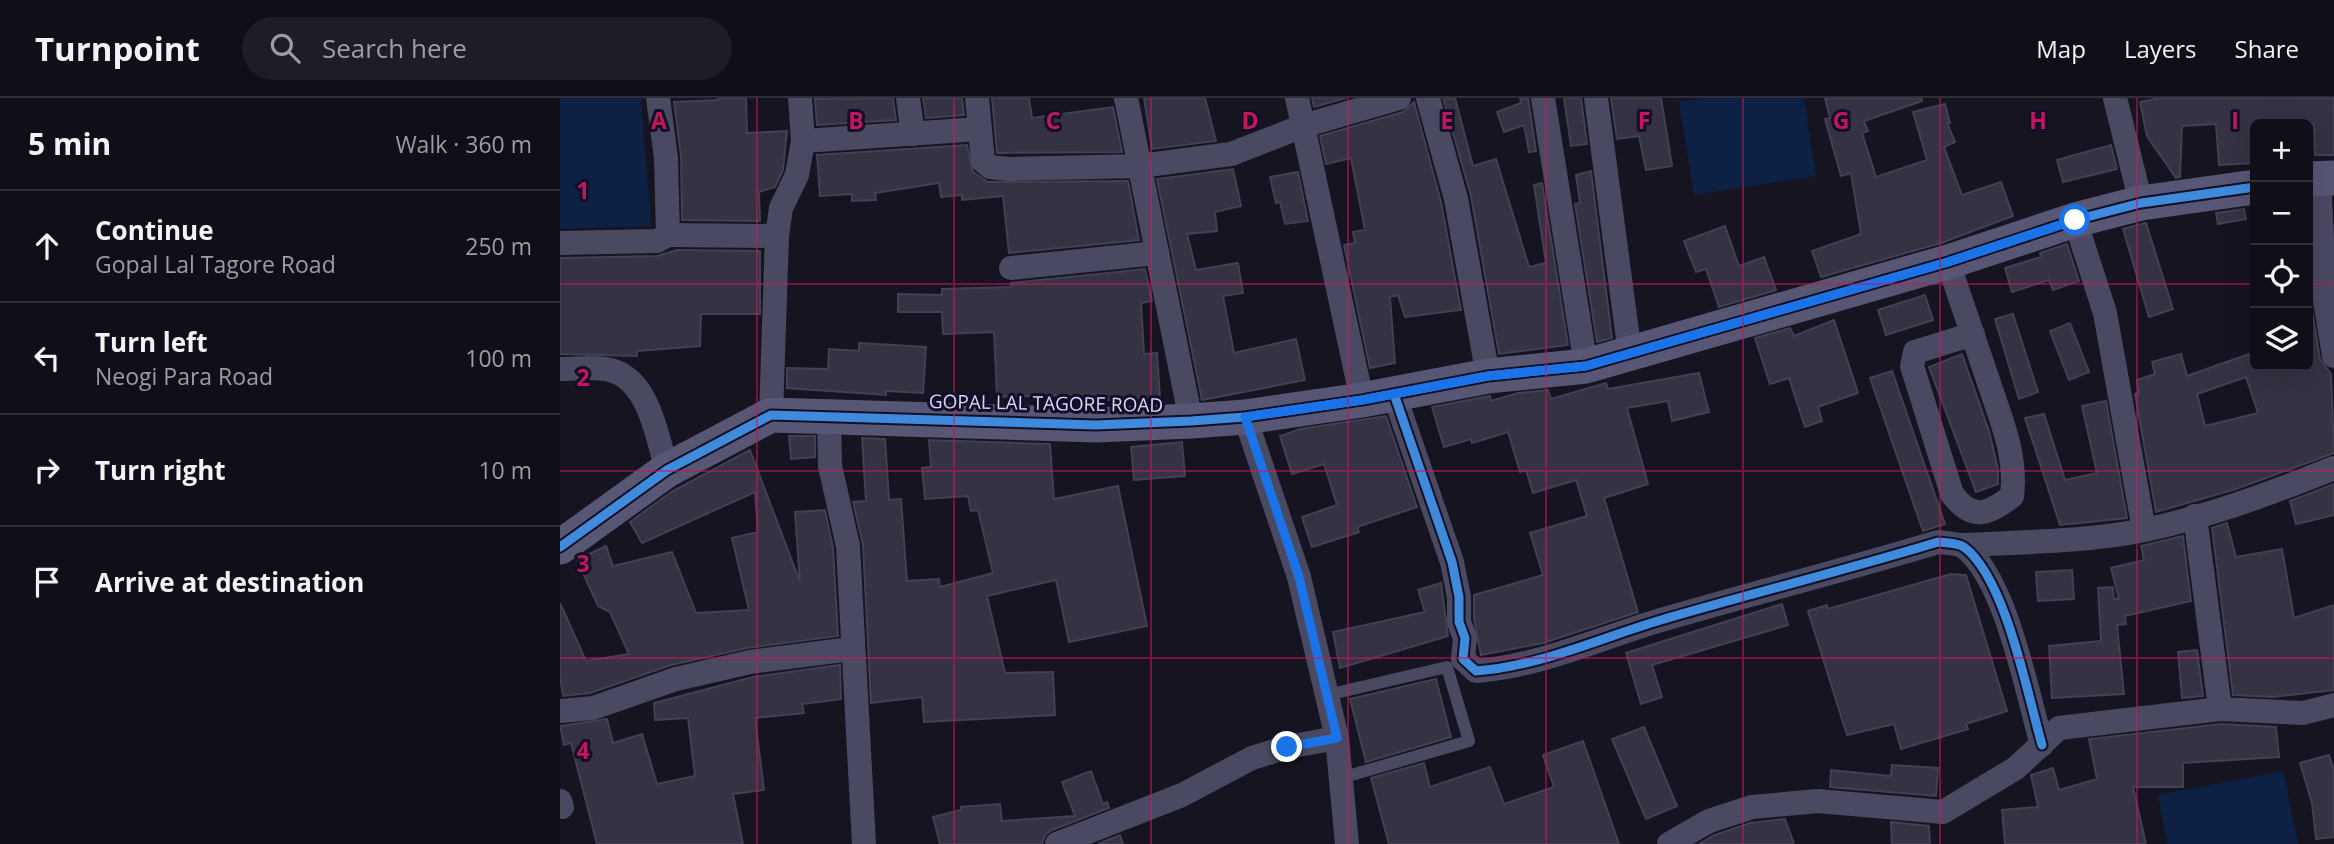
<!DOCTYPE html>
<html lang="en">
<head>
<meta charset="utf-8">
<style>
  :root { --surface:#100f19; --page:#1e1d26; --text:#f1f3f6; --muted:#9c9ca2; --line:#302f38 }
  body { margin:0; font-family:"Open Sans",sans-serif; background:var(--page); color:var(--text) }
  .controls { position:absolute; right:21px; top:21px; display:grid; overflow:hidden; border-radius:10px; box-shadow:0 7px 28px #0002 }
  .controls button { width:63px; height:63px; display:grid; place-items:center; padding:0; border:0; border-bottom:2px solid var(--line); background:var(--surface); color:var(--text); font:35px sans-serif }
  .stop { position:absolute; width:21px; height:21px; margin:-16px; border:5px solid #1a73e8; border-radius:50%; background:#fff }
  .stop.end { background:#1a73e8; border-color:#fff; box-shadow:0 2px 7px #0008 }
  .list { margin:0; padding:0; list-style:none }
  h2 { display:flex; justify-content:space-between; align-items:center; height:91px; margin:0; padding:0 28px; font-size:30px }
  h2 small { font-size:23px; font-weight:400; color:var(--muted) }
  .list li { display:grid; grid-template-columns:46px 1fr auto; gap:21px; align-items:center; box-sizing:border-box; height:112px; padding:0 28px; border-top:2px solid var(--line) }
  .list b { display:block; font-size:26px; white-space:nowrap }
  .list p { margin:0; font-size:23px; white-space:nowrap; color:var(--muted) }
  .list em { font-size:23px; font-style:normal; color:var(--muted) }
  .icon { flex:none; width:38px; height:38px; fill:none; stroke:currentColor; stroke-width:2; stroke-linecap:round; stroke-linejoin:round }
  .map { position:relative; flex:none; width:1774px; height:746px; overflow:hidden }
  header { display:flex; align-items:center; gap:42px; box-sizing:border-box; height:98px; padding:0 35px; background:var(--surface); border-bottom:2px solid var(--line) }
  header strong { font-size:33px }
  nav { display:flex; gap:38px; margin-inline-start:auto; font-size:24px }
  .search { width:490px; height:63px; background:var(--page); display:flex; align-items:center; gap:18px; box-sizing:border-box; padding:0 24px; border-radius:38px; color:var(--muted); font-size:26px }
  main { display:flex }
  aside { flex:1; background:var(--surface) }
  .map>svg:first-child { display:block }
  .water { fill:#0d2144 }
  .building { fill:#343243; stroke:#433f54; stroke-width:2; fill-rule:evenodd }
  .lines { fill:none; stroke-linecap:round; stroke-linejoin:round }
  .lane { stroke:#4a4962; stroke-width:12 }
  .street { stroke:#4a4962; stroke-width:24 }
  .secondary { stroke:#575674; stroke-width:35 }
  .cycleway-casing { stroke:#130f26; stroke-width:13 }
  .cycleway { stroke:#408adc; stroke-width:9 }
  .route { stroke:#1a73e8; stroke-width:9 }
  .grid { fill:none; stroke:#c2185b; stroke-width:2; stroke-opacity:0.55 }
  .labels { text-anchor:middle; stroke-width:6; stroke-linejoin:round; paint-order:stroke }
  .street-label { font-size:19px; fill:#d9d4ff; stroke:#130f26 }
  .grid-label { font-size:23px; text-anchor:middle; font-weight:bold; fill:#c2185b; stroke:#130f26; stroke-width:6; stroke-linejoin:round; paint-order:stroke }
</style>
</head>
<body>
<header>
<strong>Turnpoint</strong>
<div class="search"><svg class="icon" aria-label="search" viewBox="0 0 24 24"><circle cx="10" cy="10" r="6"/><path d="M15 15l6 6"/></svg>Search here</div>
<nav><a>Map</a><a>Layers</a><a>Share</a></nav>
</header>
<main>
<aside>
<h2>5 min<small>Walk · 360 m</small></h2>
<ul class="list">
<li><svg class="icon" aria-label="ahead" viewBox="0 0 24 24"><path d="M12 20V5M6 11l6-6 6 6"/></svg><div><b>Continue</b><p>Gopal Lal Tagore Road</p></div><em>250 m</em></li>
<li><svg class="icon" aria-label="left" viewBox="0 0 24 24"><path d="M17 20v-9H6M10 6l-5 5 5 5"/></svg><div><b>Turn left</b><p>Neogi Para Road</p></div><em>100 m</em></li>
<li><svg class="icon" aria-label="right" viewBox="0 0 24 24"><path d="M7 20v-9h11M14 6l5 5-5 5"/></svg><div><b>Turn right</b></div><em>10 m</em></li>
<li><svg class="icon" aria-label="arrive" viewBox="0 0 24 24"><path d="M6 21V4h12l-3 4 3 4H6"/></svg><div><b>Arrive at destination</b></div></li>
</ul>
</aside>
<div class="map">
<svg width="1774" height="746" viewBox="0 0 1774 746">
  <rect width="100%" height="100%" fill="#161421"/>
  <!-- water -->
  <g class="water">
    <path d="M0 0H81L91 128 0 131Z"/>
    <path d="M1144 0H1244L1256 78 1134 97 1119 4Z"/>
    <path d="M1723 673 1738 746H1607L1598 697Z"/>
  </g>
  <!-- building -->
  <g class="building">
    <path d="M158 0H186L187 35 227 33 223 72 215 89 199 94 200 123 122 122 121 58 114 4 158 2Z"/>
    <path d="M317 0H333L336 22 257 27 255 1Z"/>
    <path d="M363 0H402L404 17 366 20Z"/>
    <path d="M432 0H469L472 20 553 9 562 54 437 55Z"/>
    <path d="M584 0H645L656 43 592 51Z"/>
    <path d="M752 0H786L754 9Z"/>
    <path d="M883 0H895L913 68 936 61 969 169 986 165 974 87 982 85 1008 247 939 256 911 98Z"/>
    <path d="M960 0H968L976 53 969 54 964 27 944 34 937 14 961 5Z"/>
    <path d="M1004 0H1021L1027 46 1011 48Z"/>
    <path d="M1051 0H1101L1112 68 1086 72 1079 38 1057 41Z"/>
    <path d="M1265 0H1362V3L1304 23 1308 33 1302 35 1316 79 1367 62 1353 14 1385 6 1390 25H1387L1395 44 1384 49 1402 97 1441 84 1453 118 1381 145 1261 179 1252 153 1301 136 1291 75 1281 78 1265 21 1270 20Z"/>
    <path d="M1599 0H1774V57H1755L1754 26H1695V65L1659 67 1656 26 1622 28 1620 79 1616 80 1587 38 1580 4Z"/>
    <path d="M854 4 881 104 901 212 845 219 838 197 830 199 835 265 810 270 784 147 795 145 793 134 805 132 791 60 766 66 760 38 843 14Z"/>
    <path d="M407 47 413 74 428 84 568 83 579 142 449 155 443 98 402 102V97L381 99 379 85 315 95 316 102 292 103V96L260 98 257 57Z"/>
    <path d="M1551 47 1557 71 1503 84 1497 62Z"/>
    <path d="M673 71 681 108 655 114 657 133 627 136 636 172 678 165 683 195 663 198 674 255 736 241 745 282 642 302 597 81Z"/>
    <path d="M1031 73 1052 240 1037 244 1015 106 1020 105 1016 77Z"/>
    <path d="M738 74 748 123 725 126 720 104 716 105 710 79Z"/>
    <path d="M1684 111 1686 121 1658 126 1656 115Z"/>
    <path d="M1586 125 1613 211 1589 219 1563 131Z"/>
    <path d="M1165 128 1179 168 1204 159 1216 192 1159 209 1146 171 1136 174 1124 143Z"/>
    <path d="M1507 146 1519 183 1493 192 1489 182 1452 194 1445 170 1481 159 1480 155Z"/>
    <path d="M117 152 200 153V216H141L140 248 77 253V258L0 256V160L97 158Z"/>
    <path d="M585 171 592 203 581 205 584 256 597 255 600 299 547 302 546 296 437 299 434 234 383 236 382 214H338V196L382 197V191L451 189V185Z"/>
    <path d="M1365 197 1373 222 1326 237 1318 212Z"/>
    <path d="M1752 212 1760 261 1771 276 1774 355 1676 391 1596 414 1575 296 1579 295 1577 282 1595 276 1592 264 1621 256 1627 278 1695 254V268H1748V213ZM1686 279 1698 315 1645 328 1637 296Z"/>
    <path d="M1453 216 1478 294 1459 301 1435 221Z"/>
    <path d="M1274 222 1298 295 1258 309 1262 323 1245 329 1229 280 1210 286 1195 240 1230 230 1234 238Z"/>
    <path d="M1510 225 1529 274 1509 282 1490 233Z"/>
    <path d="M299 245 366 249 363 295 326 293V297L227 290V270L268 271 269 251 299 253Z"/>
    <path d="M1402 256 1429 333 1438 371V386L1416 394 1369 269Z"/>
    <path d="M1332 273 1385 426 1363 433 1310 280Z"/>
    <path d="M1139 275 1149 314 1112 323 1108 303 1067 310 1088 386 1044 400 1078 514 983 545 921 557 914 521V497L983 477 970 435 1027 418 1016 382 973 395 966 372 960 374 948 334 912 345 911 341 884 349 872 309 930 298 931 303 958 295 988 292 991 301 1046 285 1048 291Z"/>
    <path d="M1546 303 1567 420 1500 427 1465 320 1484 316 1505 382 1537 375 1522 308Z"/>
    <path d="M826 318 857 409 797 429 799 434 752 449 742 419 777 407 764 366 732 376 720 338 740 331Z"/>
    <path d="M229 338H255V359L231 361Z"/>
    <path d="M302 340 325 341 329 402 341 401 347 483 379 481 380 489 433 475 418 412 411 413 408 398 365 401 362 370 371 369 369 342 490 346 494 401 558 388 587 528 509 544 496 482 427 498 445 575 493 574 495 617 364 624 362 599 311 605 303 447 293 404 306 403Z"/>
    <path d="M622 344 625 378 574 382 571 349Z"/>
    <path d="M190 352 240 484 235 414 265 412 273 450 278 538 187 550 111 567 30 595 3 598 0 578V505L26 563 69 556 50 514 38 508 17 462 46 448 53 468 112 454 136 515 189 512 172 440 198 434 195 394 82 445 70 424 111 394Z"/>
    <path d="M1774 386V417L1736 426 1730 403Z"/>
    <path d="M1667 425 1676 459 1722 451 1734 520 1774 507V592L1713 599 1673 597 1652 430Z"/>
    <path d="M1623 438 1631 503 1565 518 1566 526 1557 527 1564 596 1492 600 1489 548 1541 543 1538 490 1553 489 1554 501H1559L1551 470 1584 462 1581 448Z"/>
    <path d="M1512 472 1514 501 1478 503 1476 474Z"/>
    <path d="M1391 476 1406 477 1447 613 1406 626 1408 631 1341 651 1334 626 1287 637 1248 513 1267 507 1268 511Z"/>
    <path d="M881 485 888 538 780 570 773 534 865 514 858 492Z"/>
    <path d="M1222 506 1228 527 1092 567 1102 599 1081 606 1066 555Z"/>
    <path d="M1637 552 1643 598 1622 600 1618 554Z"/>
    <path d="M280 567 281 601 242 606 244 615 195 620 204 692 173 696 183 746H37L11 645 4 647 0 628 47 621 53 645 82 636 97 686 135 678 128 620 95 622 94 605 193 579Z"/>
    <path d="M876 581 891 639 806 664 790 601Z"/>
    <path d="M1661 626 1716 629 1719 659 1623 665V689H1573L1586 746H1445L1442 712 1478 709 1471 677 1493 670 1499 692 1537 681 1529 641Z"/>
    <path d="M1084 629 1117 708 1086 721 1052 641Z"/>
    <path d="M1023 643 1059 746H829L811 680 864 665 870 689 930 669 944 706 994 689 983 657Z"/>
    <path d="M1769 657 1774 673V739L1756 741 1752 705 1740 665Z"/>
    <path d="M1332 667 1378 670 1376 698 1270 689 1271 672 1331 678Z"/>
    <path d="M531 673 543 706 547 704 549 710 492 732 485 737 482 746H380L373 719 401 712V709L440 706 442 723 515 718 502 684Z"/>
    <path d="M1225 721 1234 746H1139L1155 737 1190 725Z"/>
    <path d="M1331 724 1369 728 1370 746H1332Z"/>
    <path d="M560 737 563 746H538Z"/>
  </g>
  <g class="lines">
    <!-- lane -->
    <path class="lane" d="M767 597 887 569 909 643 781 680"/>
    <!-- street -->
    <g class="street">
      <path d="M348 0 353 36"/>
      <path d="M417 0 423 63 430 69 448 71 580 68 671 56 743 28 839 0"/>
      <path d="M566 0 631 323"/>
      <path d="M737 0 802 302"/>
      <path d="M868 0 896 101 928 278"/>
      <path d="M983 0 1026 268"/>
      <path d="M1036 0 1070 256"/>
      <path d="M1555 0 1581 105"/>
      <path d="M243 43 420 31"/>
      <path d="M1759 80 1765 202 1774 258"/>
      <path d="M1515 122 1545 215 1584 432"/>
      <path d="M108 137 217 138"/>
      <path d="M0 145 97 143 108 137 106 60 98 0"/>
      <path d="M1388 164C1402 205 1416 246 1430 288 1442 324 1457 359 1452 398 1428 417 1412 423 1392 396L1352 268 1355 254 1413 236"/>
      <path d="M451 170 597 155"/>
      <path d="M0 271C16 271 34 268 50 272 89 281 97 339 107 372"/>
      <path d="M834 296 892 464 899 499V524L905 540 903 561 916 573C981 568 1040 540 1101 522 1193 495 1286 472 1378 444 1386 445 1398 445 1404 449 1446 481 1467 595 1482 647"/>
      <path d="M211 317 217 138 221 110 237 77 243 43 240 0"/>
      <path d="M269 319 270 368 288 448 304 746"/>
      <path d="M685 319 739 479 777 640 787 746"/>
      <path d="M1635 418 1660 611"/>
      <path d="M1402 447C1462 444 1525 444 1585 432 1650 418 1712 395 1774 370"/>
      <path d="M0 613 33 610 116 581 190 564 291 551"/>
      <path d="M0 703 2 709"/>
      <path d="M497 746 622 697 692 660 727 649 777 640"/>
      <path d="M1109 746 1149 723 1192 709 1258 703 1383 714 1456 670 1499 630 1660 611 1743 615 1774 607"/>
    </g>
    <!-- secondary -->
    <g class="secondary">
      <path d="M1748 81 1774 80"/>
      <path d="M0 449 107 372 211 317 536 327 631 323 685 319 802 302 928 278 1026 268 1388 164 1515 122 1581 105 1695 89"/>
    </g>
    <!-- cycleway casing -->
    <g class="cycleway-casing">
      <g id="cycleway">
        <path d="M834 296 892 464 899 499V524L905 540 903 561 916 573C981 568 1040 540 1101 522 1193 495 1286 472 1378 444 1386 445 1398 445 1404 449 1446 481 1467 595 1482 647"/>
        <path d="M0 449 107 372 211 317 536 327 631 323 685 319 802 302 928 278 1026 268 1388 164 1515 122 1581 105 1695 89"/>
      </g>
    </g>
    <!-- cycleway -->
    <use href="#cycleway" class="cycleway"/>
  </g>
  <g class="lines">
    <!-- route -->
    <path class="route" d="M727 649 777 640 739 479 685 319 802 302 928 278 1026 268 1388 164 1515 122"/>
  </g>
  <!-- grid -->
  <path class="grid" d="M197 0V746M394 0V746M591 0V746M788 0V746M986 0V746M1183 0V746M1380 0V746M1577 0V746M0 186H1695M1748 186H1774M0 373H1774M0 560H1774"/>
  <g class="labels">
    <!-- street labels -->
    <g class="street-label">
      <text transform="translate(486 305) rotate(1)" y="7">GOPAL LAL TAGORE ROAD</text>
    </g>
  </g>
  <g class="grid-label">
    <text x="99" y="31">A</text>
    <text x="296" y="31">B</text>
    <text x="493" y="31">C</text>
    <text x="690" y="31">D</text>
    <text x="887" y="31">E</text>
    <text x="1084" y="31">F</text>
    <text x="1281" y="31">G</text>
    <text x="1478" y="31">H</text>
    <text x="1675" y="31">I</text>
    <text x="23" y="101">1</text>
    <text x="23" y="288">2</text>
    <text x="23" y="474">3</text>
    <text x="23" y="661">4</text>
  </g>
</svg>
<div class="controls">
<button>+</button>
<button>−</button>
<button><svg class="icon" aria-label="locate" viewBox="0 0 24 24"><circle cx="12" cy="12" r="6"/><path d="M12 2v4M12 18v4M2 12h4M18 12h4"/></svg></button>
<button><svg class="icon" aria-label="layers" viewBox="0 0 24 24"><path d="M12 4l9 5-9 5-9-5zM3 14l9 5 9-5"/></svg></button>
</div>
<div class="stop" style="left:1515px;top:122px"></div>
<div class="stop end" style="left:727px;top:649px"></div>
</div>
</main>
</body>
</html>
